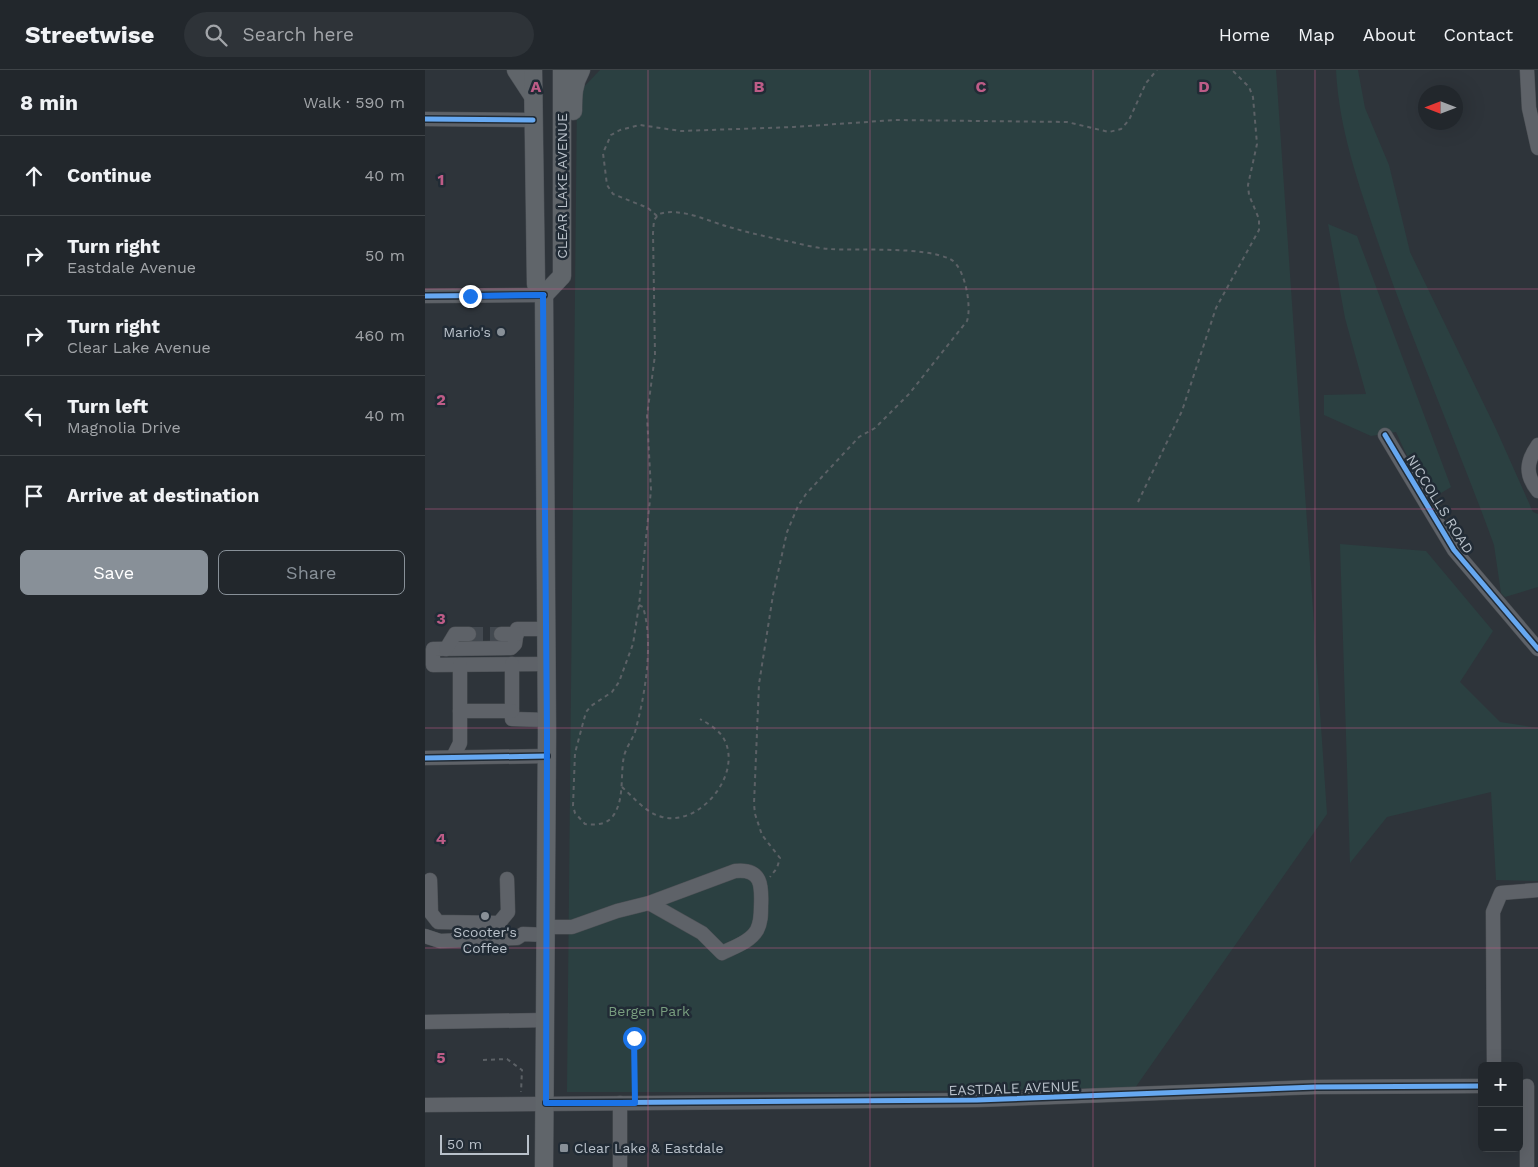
<!DOCTYPE html>
<html lang="en">
<head>
<meta charset="utf-8">
<style>
  :root { --surface:#22272c; --page:#2e3338; --text:#f1f3f6; --muted:#a2a5a9; --line:#3f4448; --accent:#889098 }
  body { margin:0; font-family:"Work Sans",sans-serif; background:var(--page); color:var(--text) }
  .controls { position:absolute; right:15px; bottom:15px; display:grid; overflow:hidden; border-radius:8px; box-shadow:0 5px 20px #0002 }
  .controls button { width:45px; height:45px; display:grid; place-items:center; padding:0; border:0; border-bottom:1px solid var(--line); background:var(--surface); color:var(--text); font:25px sans-serif }
  .compass { position:absolute; left:993px; top:15px; width:45px; height:45px; border-radius:50%; background:var(--surface); box-shadow:0 5px 20px #0002; rotate:270deg }
  .scale { position:absolute; left:15px; bottom:12px; width:89px; box-sizing:border-box; padding-left:5px; border:2px solid #b9c1ca; border-top:0; font-size:14px; line-height:18px; white-space:nowrap; color:#b9c1ca; -webkit-text-stroke:4px #212b35; paint-order:stroke }
  .stop { position:absolute; width:15px; height:15px; margin:-11px; border:4px solid #1a73e8; border-radius:50%; background:#fff }
  .stop.end { background:#1a73e8; border-color:#fff; box-shadow:0 1px 5px #0008 }
  .list { margin:0; padding:0; list-style:none }
  h2 { display:flex; justify-content:space-between; align-items:center; height:65px; margin:0; padding:0 20px; font-size:21px }
  h2 small { font-size:16px; font-weight:400; color:var(--muted) }
  .list li { display:grid; grid-template-columns:32px 1fr auto; gap:15px; align-items:center; box-sizing:border-box; height:80px; padding:0 20px; border-top:1px solid var(--line) }
  .list b { display:block; font-size:19px; white-space:nowrap }
  .list p { margin:0; font-size:16px; white-space:nowrap; color:var(--muted) }
  .list em { font-size:16px; font-style:normal; color:var(--muted) }
  .actions { display:flex; gap:10px; padding:15px 20px }
  .actions a { flex:1; padding:11px 0; border:1px solid var(--accent); border-radius:8px; text-align:center; font-size:18px; color:var(--accent) }
  .actions .main { background:var(--accent); color:#fff }
  .icon { flex:none; width:28px; height:28px; fill:none; stroke:currentColor; stroke-width:2; stroke-linecap:round; stroke-linejoin:round }
  .map { position:relative; flex:none; width:1113px; height:1097px; overflow:hidden }
  header { display:flex; align-items:center; gap:30px; box-sizing:border-box; height:70px; padding:0 25px; background:var(--surface); border-bottom:1px solid var(--line) }
  header strong { font-size:24px }
  nav { display:flex; gap:28px; margin-inline-start:auto; font-size:18px }
  .search { width:350px; height:45px; background:var(--page); display:flex; align-items:center; gap:12px; box-sizing:border-box; padding:0 18px; border-radius:28px; color:var(--muted); font-size:19px }
  main { display:flex }
  aside { flex:1; background:var(--surface) }
  .map>svg:first-child { display:block }
  .green { fill:#2b4041 }
  .lines { fill:none; stroke-linecap:round; stroke-linejoin:round }
  .minor-tunnel { stroke:#434950; stroke-width:14; stroke-dasharray:14 7; stroke-linecap:butt }
  .minor-casing { stroke:#4c5055; stroke-width:15 }
  .major-casing { stroke:#4c5157; stroke-width:19 }
  .path { stroke:#5c6166; stroke-width:2; stroke-dasharray:4 4; stroke-linecap:butt }
  .minor { stroke:#5e6268; stroke-width:14 }
  .major { stroke:#60656a; stroke-width:18 }
  .cycleway-casing { stroke:#212b35; stroke-width:8 }
  .cycleway { stroke:#66a8f1; stroke-width:5 }
  .route { stroke:#1a73e8; stroke-width:6 }
  .grid { fill:none; stroke:#be5c87; stroke-width:1; stroke-opacity:0.55 }
  .poi-dot { fill:#889098; stroke:#212b35; stroke-width:2 }
  .labels { text-anchor:middle; stroke-width:5; stroke-linejoin:round; paint-order:stroke }
  .street-label { font-size:14px; fill:#b9c1ca; stroke:#212b35 }
  .poi-label { font-size:14px; fill:#b9c1ca; stroke:#212b35; text-anchor:end }
  .park-label { font-size:14px; fill:#799e7f; stroke:#212b35 }
  .grid-label { font-size:16px; text-anchor:middle; font-weight:bold; fill:#be5c87; stroke:#212b35; stroke-width:5; stroke-linejoin:round; paint-order:stroke }
</style>
</head>
<body>
<header>
<strong>Streetwise</strong>
<div class="search"><svg class="icon" aria-label="search" viewBox="0 0 24 24"><circle cx="10" cy="10" r="6"/><path d="M15 15l6 6"/></svg>Search here</div>
<nav><a>Home</a><a>Map</a><a>About</a><a>Contact</a></nav>
</header>
<main>
<aside>
<h2>8 min<small>Walk · 590 m</small></h2>
<ul class="list">
<li><svg class="icon" aria-label="ahead" viewBox="0 0 24 24"><path d="M12 20V5M6 11l6-6 6 6"/></svg><div><b>Continue</b></div><em>40 m</em></li>
<li><svg class="icon" aria-label="right" viewBox="0 0 24 24"><path d="M7 20v-9h11M14 6l5 5-5 5"/></svg><div><b>Turn right</b><p>Eastdale Avenue</p></div><em>50 m</em></li>
<li><svg class="icon" aria-label="right" viewBox="0 0 24 24"><path d="M7 20v-9h11M14 6l5 5-5 5"/></svg><div><b>Turn right</b><p>Clear Lake Avenue</p></div><em>460 m</em></li>
<li><svg class="icon" aria-label="left" viewBox="0 0 24 24"><path d="M17 20v-9H6M10 6l-5 5 5 5"/></svg><div><b>Turn left</b><p>Magnolia Drive</p></div><em>40 m</em></li>
<li><svg class="icon" aria-label="arrive" viewBox="0 0 24 24"><path d="M6 21V4h12l-3 4 3 4H6"/></svg><div><b>Arrive at destination</b></div></li>
</ul>
<div class="actions"><a class="main">Save</a><a>Share</a></div>
</aside>
<div class="map">
<svg width="1113" height="1097" viewBox="0 0 1113 1097">
  <rect width="100%" height="100%" fill="#2e343a"/>
  <!-- green -->
  <g class="green">
    <path d="M175 0H851L902 744 710 1018 429 1022H142L152 24Z"/>
    <path d="M911 0H933L940 38 964 95 985 182 1071 359 1108 442 1113 444V517L1080 527 1076 523 1069 475C1032 373 988 274 953 172 934 115 914 60 911 0Z"/>
    <path d="M903 154 932 166 1026 417 1016 423C991 408 983 388 971 362L946 366 899 345V325L941 324 920 248Z"/>
    <path d="M915 474 1001 481 1068 561 1035 612 1075 652 1113 658V811L1071 810 1066 722 962 747 925 793Z"/>
  </g>
  <g class="lines">
    <!-- minor-tunnel -->
    <path class="minor-tunnel" d="M44 564H76"/>
    <!-- minor casing -->
    <g class="minor-casing">
      <g id="minor">
        <path d="M1102 0 1104 38 1113 78"/>
        <path d="M0 49 108 50"/>
        <path d="M0 226 119 225"/>
        <path d="M960 365 1029 480 1113 579"/>
        <path d="M1113 375C1101 392 1100 405 1113 421"/>
        <path d="M121 559H92L90 574 86 578 8 579V595L122 594"/>
        <path d="M76 564H92"/>
        <path d="M21 579 30 564H44"/>
        <path d="M87 594V649L122 650"/>
        <path d="M35 641H87"/>
        <path d="M28 687 35 673V595"/>
        <path d="M0 688 122 686"/>
        <path d="M5 810 6 843 13 852 74 853 83 842 82 809"/>
        <path d="M122 857H147L192 841 224 833 310 801C337 798 337 816 336 837 336 845 336 852 332 860 325 872 309 877 297 883L277 863 224 833"/>
        <path d="M0 866 15 871 92 868 98 864 122 865"/>
        <path d="M0 952 121 950"/>
        <path d="M1069 996 1068 842 1076 823 1113 820"/>
        <path d="M0 1035 552 1030 891 1017 1057 1016"/>
        <path d="M195 1097V1033"/>
        <path d="M1102 1097V1016"/>
      </g>
    </g>
    <!-- major casing -->
    <g class="major-casing">
      <g id="major">
        <path d="M91 0 108 26"/>
        <path d="M108 0 111 214 119 225 122 664 119 1097"/>
        <path d="M148 41C148 26 148 14 156 0"/>
        <path d="M119 225 137 206V0"/>
      </g>
    </g>
    <!-- path -->
    <g class="path">
      <path d="M232 146 223 138 188 124 182 115 178 83 186 65 195 60 215 55 256 61 369 57 470 50 642 52 684 62 696 59 704 50 721 13 732 0"/>
      <path d="M713 432 757 341 791 238 834 160V149L824 125 823 115 832 74 828 27 824 17 807 0"/>
      <path d="M214 535 218 537C229 573 220 626 210 662 207 670 201 678 199 686 195 705 200 729 188 746 182 755 170 755 160 754L150 743 148 736 150 683 161 642 166 636 187 622 194 612 208 574 214 535 226 420 222 346 230 285 228 163 229 150 234 144C255 137 283 151 304 157 325 163 346 168 367 172 379 175 392 178 404 179 436 181 497 176 525 189 540 196 547 237 542 251L484 324 450 358 434 367 381 424 373 436 362 462 348 525 334 614 329 734 330 744 337 765 355 788 352 798 345 807"/>
      <path d="M197 717C208 727 221 743 237 747 275 757 318 704 299 669 294 660 284 654 275 649"/>
      <path d="M209 968V1021"/>
      <path d="M58 990 82 989 97 1000 96 1022"/>
    </g>
    <!-- minor -->
    <use href="#minor" class="minor"/>
    <!-- major -->
    <use href="#major" class="major"/>
    <!-- cycleway casing -->
    <g class="cycleway-casing">
      <g id="cycleway">
        <path d="M0 49 108 50"/>
        <path d="M0 226 119 225"/>
        <path d="M960 365 1029 480 1113 579"/>
        <path d="M0 688 122 686"/>
        <path d="M121 1033 552 1030 891 1017 1057 1016"/>
      </g>
    </g>
    <!-- cycleway -->
    <use href="#cycleway" class="cycleway"/>
  </g>
  <g class="lines">
    <!-- route -->
    <path class="route" d="M45 226 118 225 122 664 121 1033H210L209 968"/>
  </g>
  <!-- grid -->
  <path class="grid" d="M223 0V1097M445 0V1097M668 0V1097M890 0V1097M0 219H1113M0 439H1113M0 658H1113M0 878H1113"/>
  <!-- markers -->
  <g class="poi-dot">
    <circle cx="76" cy="262" r="5"/>
    <circle cx="60" cy="846" r="5"/>
    <rect x="134" y="1073" width="10" height="10" rx="2.5"/>
  </g>
  <g class="labels">
    <!-- street labels -->
    <g class="street-label">
      <text transform="translate(137 116) rotate(-90)" y="5">CLEAR LAKE AVENUE</text>
      <text transform="translate(1015 434) rotate(58)" y="5">NICCOLLS ROAD</text>
      <text transform="translate(589 1018) rotate(-2)" y="5">EASTDALE AVENUE</text>
    </g>
    <!-- poi labels -->
    <g class="poi-label">
      <text x="66" y="267">Mario's</text>
      <text x="60" y="867" text-anchor="middle">Scooter's<tspan x="60" dy="16">Coffee</tspan></text>
      <text x="149" y="1083" text-anchor="start">Clear Lake &amp; Eastdale</text>
    </g>
    <!-- park labels -->
    <g class="park-label">
      <text x="224" y="946">Bergen Park</text>
    </g>
  </g>
  <g class="grid-label">
    <text x="111" y="22">A</text>
    <text x="334" y="22">B</text>
    <text x="556" y="22">C</text>
    <text x="779" y="22">D</text>
    <text x="16" y="115">1</text>
    <text x="16" y="335">2</text>
    <text x="16" y="554">3</text>
    <text x="16" y="774">4</text>
    <text x="16" y="993">5</text>
  </g>
</svg>
<div class="controls">
<button>+</button>
<button>−</button>
</div>
<svg class="compass" viewBox="-18 -18 36 36"><path d="M0-13l5 13h-10z" fill="#e53935"/><path d="M0 13l5-13h-10z" fill="#a2a5a9"/></svg>
<div class="scale">50 m</div>
<div class="stop" style="left:209px;top:968px"></div>
<div class="stop end" style="left:45px;top:226px"></div>
</div>
</main>
</body>
</html>
